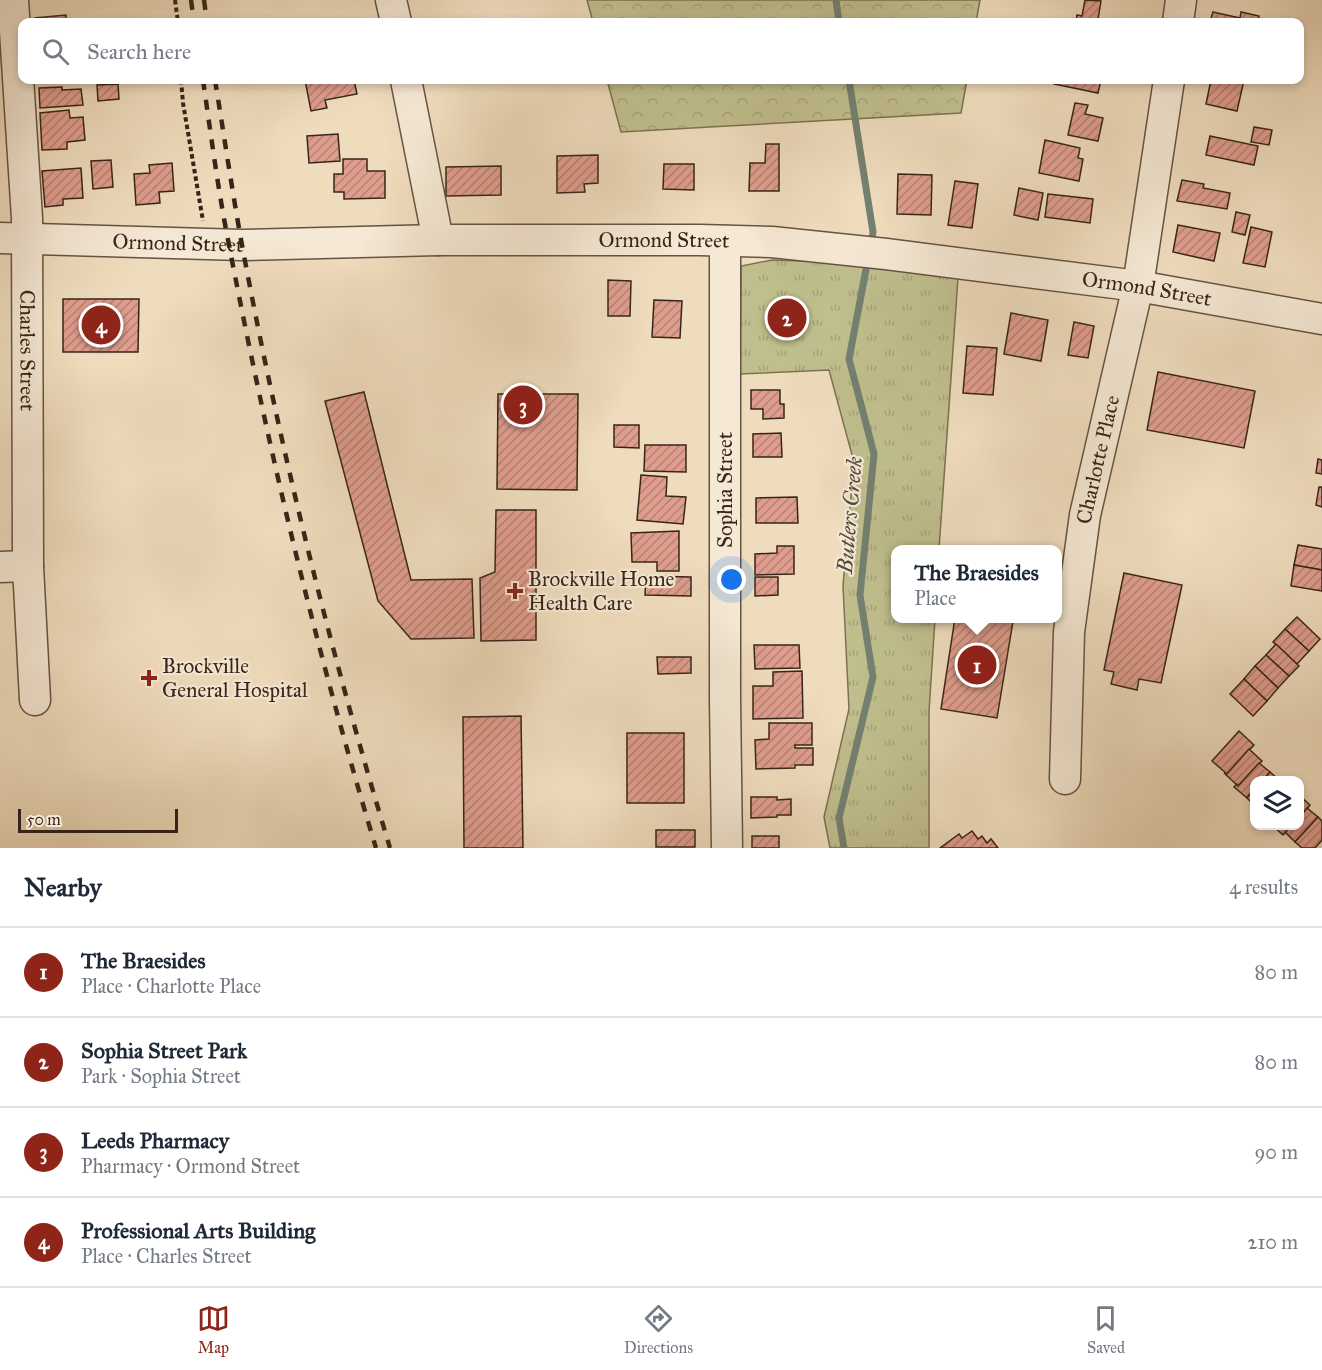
<!DOCTYPE html>
<html lang="en">
<head>
<meta charset="utf-8">
<style>
  :root { --surface:#fff; --page:#f2f2f3; --text:#1f2937; --muted:#747a83; --line:#e0e1e3; --accent:#8f2418 }
  body { margin:0; font-family:"IM FELL Great Primer",serif; background:var(--page); color:var(--text) }
  .controls { position:absolute; right:18px; bottom:18px; display:grid; overflow:hidden; border-radius:12px; box-shadow:0 3px 9px #0003 }
  .controls button { width:54px; height:54px; display:grid; place-items:center; padding:0; border:0; border-bottom:2px solid var(--line); background:var(--surface); color:var(--text); font:30px sans-serif }
  .scale { position:absolute; left:18px; bottom:15px; width:160px; box-sizing:border-box; padding-left:6px; border:3px solid #382519; border-top:0; font-size:16px; line-height:21px; white-space:nowrap; color:#382519; -webkit-text-stroke:4px #f5e8d4; paint-order:stroke }
  .you { position:absolute; left:732px; top:580px; width:21px; height:21px; margin:-15px; border:4px solid #fff; border-radius:50%; background:#1a73e8; box-shadow:0 0 0 9px #1a73e833 }
  .badge { display:grid; place-items:center; width:39px; height:39px; border-radius:50%; background:var(--accent); color:#fff; font-size:20px; font-weight:700 }
  .pin { position:absolute; translate:-50% -50%; border:3px solid #fff; box-shadow:0 2px 6px #0006 }
  .popup { position:absolute; left:891px; top:545px; width:171px; height:78px; box-sizing:border-box; display:grid; place-content:center; border-radius:12px; background:var(--surface); filter:drop-shadow(0 2px 4px #0005); font-size:20px; white-space:nowrap; color:var(--muted) }
  .popup b { font-size:22px; color:var(--text) }
  .popup::after { content:''; position:absolute; left:50%; top:100%; margin-left:-12px; border:12px solid transparent; border-top-color:var(--surface) }
  .list { margin:0; padding:0; list-style:none }
  h2 { display:flex; justify-content:space-between; align-items:center; height:78px; margin:0; padding:0 24px; font-size:26px }
  h2 small { font-size:20px; font-weight:400; color:var(--muted) }
  .list li { display:grid; grid-template-columns:39px 1fr auto; gap:18px; align-items:center; box-sizing:border-box; height:90px; padding:0 24px; border-top:2px solid var(--line) }
  .list b { display:block; font-size:22px; white-space:nowrap }
  .list p { margin:0; font-size:20px; white-space:nowrap; color:var(--muted) }
  .list em { font-size:20px; font-style:normal; color:var(--muted) }
  .icon { flex:none; width:33px; height:33px; fill:none; stroke:currentColor; stroke-width:2; stroke-linecap:round; stroke-linejoin:round }
  .map { position:relative; flex:none; width:1322px; height:848px; overflow:hidden }
  .search { position:absolute; background:var(--surface); box-shadow:0 3px 9px #0003; left:18px; right:18px; top:18px; height:66px; display:flex; align-items:center; gap:15px; box-sizing:border-box; padding:0 21px; border-radius:12px; color:var(--muted); font-size:22px }
  .sheet { height:438px; background:var(--surface) }
  nav { display:flex; justify-content:space-around; align-items:center; box-sizing:border-box; height:84px; border-top:2px solid var(--line); background:var(--surface); font-size:16px; color:var(--muted) }
  nav a { display:grid; justify-items:center; gap:3px }
  nav .on { color:var(--accent) }
  .map>svg:first-child { display:block }
  .forest { fill:url(#forest-crowns); stroke:#7c7253; stroke-width:1.5 }
  .park { fill:url(#park-tufts); stroke:#7c7253; stroke-width:1.5 }
  .lines { fill:none; stroke-linecap:round; stroke-linejoin:round }
  .stream { stroke:#738071; stroke-width:7 }
  .building { fill:url(#building-hatch); stroke:#382519; stroke-width:1.5 }
  .minor-casing { stroke:#665342; stroke-width:33 }
  .path { stroke:#382519; stroke-width:4; stroke-dasharray:4.5 3; stroke-linecap:butt }
  .minor { stroke:#f5e8d4; stroke-width:30 }
  .rail { stroke:#382519; stroke-width:4.5; stroke-dasharray:10 10; stroke-linecap:butt }
  .poi-dot { fill:#8f2418; stroke:#f5e8d4; stroke-width:2 }
  .labels { text-anchor:middle; stroke-width:4.5; stroke-linejoin:round; paint-order:stroke }
  .street-label { font-size:21px; fill:#382519; stroke:#f5e8d4 }
  .poi-label { font-size:21px; fill:#382519; stroke:#f5e8d4; text-anchor:start }
  .water-label { font-size:22px; font-style:italic; fill:#514b3e; stroke:#f5e8d4 }
</style>
</head>
<body>
<div class="map">
<svg width="1322" height="848" viewBox="0 0 1322 848">
  <defs>
    <pattern id="forest-crowns" width="20" height="18" patternUnits="userSpaceOnUse" patternTransform="scale(1.5)"><rect width="20" height="18" fill="#c0be8d"/><path d="M2 6a3 3 0 1 1 6 0M12 15a3 3 0 1 1 6 0" fill="none" stroke="#a6a379"/></pattern>
    <pattern id="park-tufts" width="24" height="20" patternUnits="userSpaceOnUse" patternTransform="scale(1.5)"><rect width="24" height="20" fill="#c0be8d"/><path d="M3 7l-1-3M5 7V3M7 7l1-3M15 17l-1-3M17 17v-4M19 17l1-3" fill="none" stroke="#a6a379"/></pattern>
    <pattern id="building-hatch" width="6" height="6" patternUnits="userSpaceOnUse" patternTransform="scale(1.5)"><rect width="6" height="6" fill="#df9d8d"/><path d="M-1 1l2-2M0 6l6-6M5 7l2-2" fill="none" stroke="#b68072"/></pattern>
  </defs>
  <rect width="100%" height="100%" fill="#efdcbd"/>
  <filter id="stains"><feTurbulence type="fractalNoise" baseFrequency=".00333" numOctaves="4"/><feColorMatrix values="0 0 0 0 .2 0 0 0 0 .09 0 0 0 0 .02 0 0 0 .5 -.17"/></filter>
  <radialGradient id="worn" r=".72"><stop offset=".6" stop-color="#630" stop-opacity="0"/><stop offset="1" stop-color="#630" stop-opacity=".3"/></radialGradient>
  <!-- forest -->
  <g class="forest">
    <path d="M587 0H980L976 22H593Z"/>
    <path d="M607 80H967L961 113 621 132Z"/>
  </g>
  <!-- park -->
  <path class="park" d="M772 260 836 262 958 278 939 549 896 550V618L935 619 929 712V848H830L824 817 849 709 843 586 854 462 829 370 740 374 741 266Z"/>
  <g class="lines">
    <!-- stream -->
    <g class="stream">
      <path d="M836 0 839 22"/>
      <path d="M849 80 873 232 871 245"/>
      <path d="M844 848 839 818 873 677 860 595 874 454 849 359 868 259"/>
    </g>
  </g>
  <!-- building -->
  <g class="building">
    <path d="M1085 0 1101 1 1098 19 1114 22H1076L1077 15 1082 16Z"/>
    <path d="M1213 12 1240 18 1241 12 1259 16 1258 22H1210Z"/>
    <path d="M66 15V22H36L35 18Z"/>
    <path d="M305 80H354L357 94 325 100 327 108 311 111Z"/>
    <path d="M1055 80H1101L1098 93 1054 84Z"/>
    <path d="M1211 80H1244L1237 111 1206 104Z"/>
    <path d="M118 84 119 99 98 101 97 85Z"/>
    <path d="M62 87V90L81 89 83 105 40 108 39 88Z"/>
    <path d="M1075 103 1088 105 1085 114 1103 118 1098 141 1068 135Z"/>
    <path d="M69 110 70 118 83 117 85 140 67 142V149L42 150 40 113Z"/>
    <path d="M1254 127 1272 130 1269 145 1251 142Z"/>
    <path d="M338 134 340 161 309 163 307 136Z"/>
    <path d="M1210 136 1258 146 1254 165 1206 155Z"/>
    <path d="M1045 140 1080 148 1078 158 1083 159 1079 181 1039 173Z"/>
    <path d="M766 144H779V191H749L750 163H765Z"/>
    <path d="M598 155V183L584 184 585 192 557 193V156Z"/>
    <path d="M343 159H367V171H385V198L344 199V192H334V174H343Z"/>
    <path d="M111 160 113 187 93 189 91 161Z"/>
    <path d="M172 163 174 191 159 192 160 203 136 205 134 174 150 173 149 165Z"/>
    <path d="M664 164H694V190L663 189Z"/>
    <path d="M501 166V195L446 196V167Z"/>
    <path d="M81 168 83 198 63 199V205L45 207 42 171Z"/>
    <path d="M898 174 932 175 931 215 897 214Z"/>
    <path d="M1182 180 1204 184 1203 188 1230 193 1227 209 1177 201Z"/>
    <path d="M955 181 978 184 972 228 948 225Z"/>
    <path d="M1019 188 1043 193 1038 220 1014 215Z"/>
    <path d="M1048 194 1093 199 1090 223 1045 217Z"/>
    <path d="M1236 212 1250 215 1245 235 1232 232Z"/>
    <path d="M1178 225 1220 233 1214 261 1173 252Z"/>
    <path d="M1251 227 1272 232 1265 267 1243 263Z"/>
    <path d="M608 280 631 281 630 316H608Z"/>
    <path d="M63 299H139L138 352H63Z"/>
    <path d="M654 300 682 301 680 338 652 337Z"/>
    <path d="M1011 313 1048 320 1041 361 1004 354Z"/>
    <path d="M1074 322 1094 326 1088 358 1068 355Z"/>
    <path d="M967 346 997 348 993 395 963 393Z"/>
    <path d="M1158 372 1255 391 1244 448 1147 430Z"/>
    <path d="M751 390H780V404H784V418L763 419V409H751Z"/>
    <path d="M364 392 411 580 472 579 474 638 411 639 378 601 325 401Z"/>
    <path d="M498 394H578L577 490 497 489Z"/>
    <path d="M614 425H639V448L614 447Z"/>
    <path d="M781 433 782 457H753V434Z"/>
    <path d="M645 445H686V472L644 471Z"/>
    <path d="M1318 459 1322 460V474L1316 473Z"/>
    <path d="M641 475 667 477 666 496 686 497 683 524 637 520Z"/>
    <path d="M1319 487H1322V507L1316 505Z"/>
    <path d="M797 497 798 523H756V498Z"/>
    <path d="M496 510H536V640L481 641 480 578 495 572Z"/>
    <path d="M679 531V571H657V562H632L631 533Z"/>
    <path d="M1298 545 1322 549V570L1294 565Z"/>
    <path d="M777 546H794V574L755 575V554L777 553Z"/>
    <path d="M1294 565 1322 570V591L1291 586Z"/>
    <path d="M1124 573 1182 585 1161 683 1139 679 1137 690 1111 684 1114 672 1104 670Z"/>
    <path d="M646 576 691 577V596L645 595Z"/>
    <path d="M755 577H778V595L755 596Z"/>
    <path d="M1297 617 1320 639 1309 651 1285 629Z"/>
    <path d="M955 618H997L1013 621 997 718 941 709Z"/>
    <path d="M1285 629 1309 651 1297 664 1273 642Z"/>
    <path d="M1276 644 1299 666 1289 676 1266 655Z"/>
    <path d="M754 645H799L800 668 755 669Z"/>
    <path d="M1266 655 1289 676 1278 688 1255 666Z"/>
    <path d="M657 657H691V673L658 674Z"/>
    <path d="M1255 666 1278 688 1267 701 1244 679Z"/>
    <path d="M802 671 803 718 753 719V686H773V672Z"/>
    <path d="M1244 679 1267 701 1253 716 1230 694Z"/>
    <path d="M521 716 523 848H464L463 717Z"/>
    <path d="M769 723H812V745H795V748H813V765H795V768L756 769 755 740 769 739Z"/>
    <path d="M1239 731 1254 745 1227 774 1212 761Z"/>
    <rect x="627" y="733" width="57" height="70"/>
    <path d="M1249 749 1262 761 1238 786 1224 773 1227 774Z"/>
    <path d="M1259 763 1270 772 1263 780H1254V789L1247 798 1234 787 1237 784 1238 786Z"/>
    <path d="M1270 772 1279 780H1263Z"/>
    <path d="M1254 789V805L1247 798Z"/>
    <path d="M1300 796 1310 805 1300 817Z"/>
    <path d="M751 797H777V800L791 799V815H777V817L751 818Z"/>
    <path d="M1307 808 1318 817 1295 842 1285 832 1291 826H1300V817Z"/>
    <path d="M1318 817 1322 821V840L1315 848H1302L1295 842Z"/>
    <path d="M1273 826H1291L1283 835Z"/>
    <rect x="656" y="830" width="39" height="17"/>
    <path d="M972 831 978 839 982 836 987 843 991 839 998 848H940L959 834 962 838Z"/>
    <rect x="752" y="836" width="27" height="12"/>
  </g>
  <g class="lines">
    <!-- minor casing -->
    <g class="minor-casing">
      <g id="minor">
        <path id="s1" d="M13 0 27 218 28 566 35 700"/>
        <path d="M391 0 396 22"/>
        <path d="M1178 22 1181 0"/>
        <path d="M406 80 438 240"/>
        <path id="s2" d="M0 238 242 245 438 240H700L772 242 886 254 1138 286 1322 319"/>
        <path d="M725 241V699L727 848"/>
        <path d="M0 567 28 566"/>
        <path id="s3" d="M1065 779 1069 632 1085 515 1138 286 1169 80"/>
      </g>
    </g>
    <!-- path -->
    <g class="path">
      <path d="M175 0 178 22"/>
      <path d="M181 80 183 103 203 221"/>
    </g>
    <!-- minor -->
    <use href="#minor" class="minor"/>
    <!-- rail -->
    <g class="rail">
      <path d="M191 0 194 22"/>
      <path d="M204 0 207 22"/>
      <path d="M203 80C211 135 218 190 229 245 268 448 316 650 376 848"/>
      <path d="M215 80C224 135 232 190 242 245 280 449 330 650 390 848"/>
    </g>
  </g>
  <!-- markers -->
  <g class="poi-dot">
    <path d="M512 582h6v6h6v6h-6v6h-6v-6h-6v-6h6z"/>
    <path d="M146 669h6v6h6v6h-6v6h-6v-6h-6v-6h6z"/>
  </g>
  <g class="labels">
    <!-- street labels -->
    <g class="street-label">
      <text dy="7" stroke="none"><textPath href="#s2" startOffset="664">Ormond Street</textPath></text>
      <text dy="7" stroke="none"><textPath href="#s2" startOffset="178">Ormond Street</textPath></text>
      <text dy="7" stroke="none"><textPath href="#s2" startOffset="1150">Ormond Street</textPath></text>
      <text dy="7" stroke="none"><textPath href="#s1" startOffset="351">Charles Street</textPath></text>
      <text dy="7" stroke="none"><textPath href="#s3" startOffset="322">Charlotte Place</textPath></text>
      <text transform="translate(725 490) rotate(-90)" y="7">Sophia Street</text>
    </g>
    <!-- poi labels -->
    <g class="poi-label">
      <text x="528" y="586">Brockville Home<tspan x="528" dy="24">Health Care</tspan></text>
      <text x="162" y="673">Brockville<tspan x="162" dy="24">General Hospital</tspan></text>
    </g>
    <!-- water labels -->
    <g class="water-label">
      <text transform="translate(849 515) rotate(-85)" y="8">Butlers Creek</text>
    </g>
  </g>
  <rect width="100%" height="100%" filter="url(#stains)"/>
  <rect width="100%" height="100%" fill="url(#worn)"/>
</svg>
<div class="controls">
<button><svg class="icon" aria-label="layers" viewBox="0 0 24 24"><path d="M12 4l9 5-9 5-9-5zM3 14l9 5 9-5"/></svg></button>
</div>
<div class="scale">50 m</div>
<div class="you"></div>
<div class="pin badge" style="left:977px;top:665px">1</div>
<div class="popup"><b>The Braesides</b>Place</div>
<div class="pin badge" style="left:787px;top:318px">2</div>
<div class="pin badge" style="left:523px;top:405px">3</div>
<div class="pin badge" style="left:101px;top:325px">4</div>
<div class="search"><svg class="icon" aria-label="search" viewBox="0 0 24 24"><circle cx="10" cy="10" r="6"/><path d="M15 15l6 6"/></svg>Search here</div>
</div>
<section class="sheet">
<h2>Nearby<small>4 results</small></h2>
<ul class="list">
<li><span class="badge">1</span><div><b>The Braesides</b><p>Place · Charlotte Place</p></div><em>80 m</em></li>
<li><span class="badge">2</span><div><b>Sophia Street Park</b><p>Park · Sophia Street</p></div><em>80 m</em></li>
<li><span class="badge">3</span><div><b>Leeds Pharmacy</b><p>Pharmacy · Ormond Street</p></div><em>90 m</em></li>
<li><span class="badge">4</span><div><b>Professional Arts Building</b><p>Place · Charles Street</p></div><em>210 m</em></li>
</ul>
</section>
<nav>
<a class="on"><svg class="icon" aria-label="map" viewBox="0 0 24 24"><path d="M3 6l6-2 6 2 6-2v14l-6 2-6-2-6 2zM9 4v14M15 6v14"/></svg>Map</a>
<a><svg class="icon" aria-label="directions" viewBox="0 0 24 24"><path d="M12 3l9 9-9 9-9-9zM9 14v-3h6M13 9l2 2-2 2"/></svg>Directions</a>
<a><svg class="icon" aria-label="saved" viewBox="0 0 24 24"><path d="M7 4h10v16l-5-4-5 4z"/></svg>Saved</a>
</nav>
</body>
</html>
